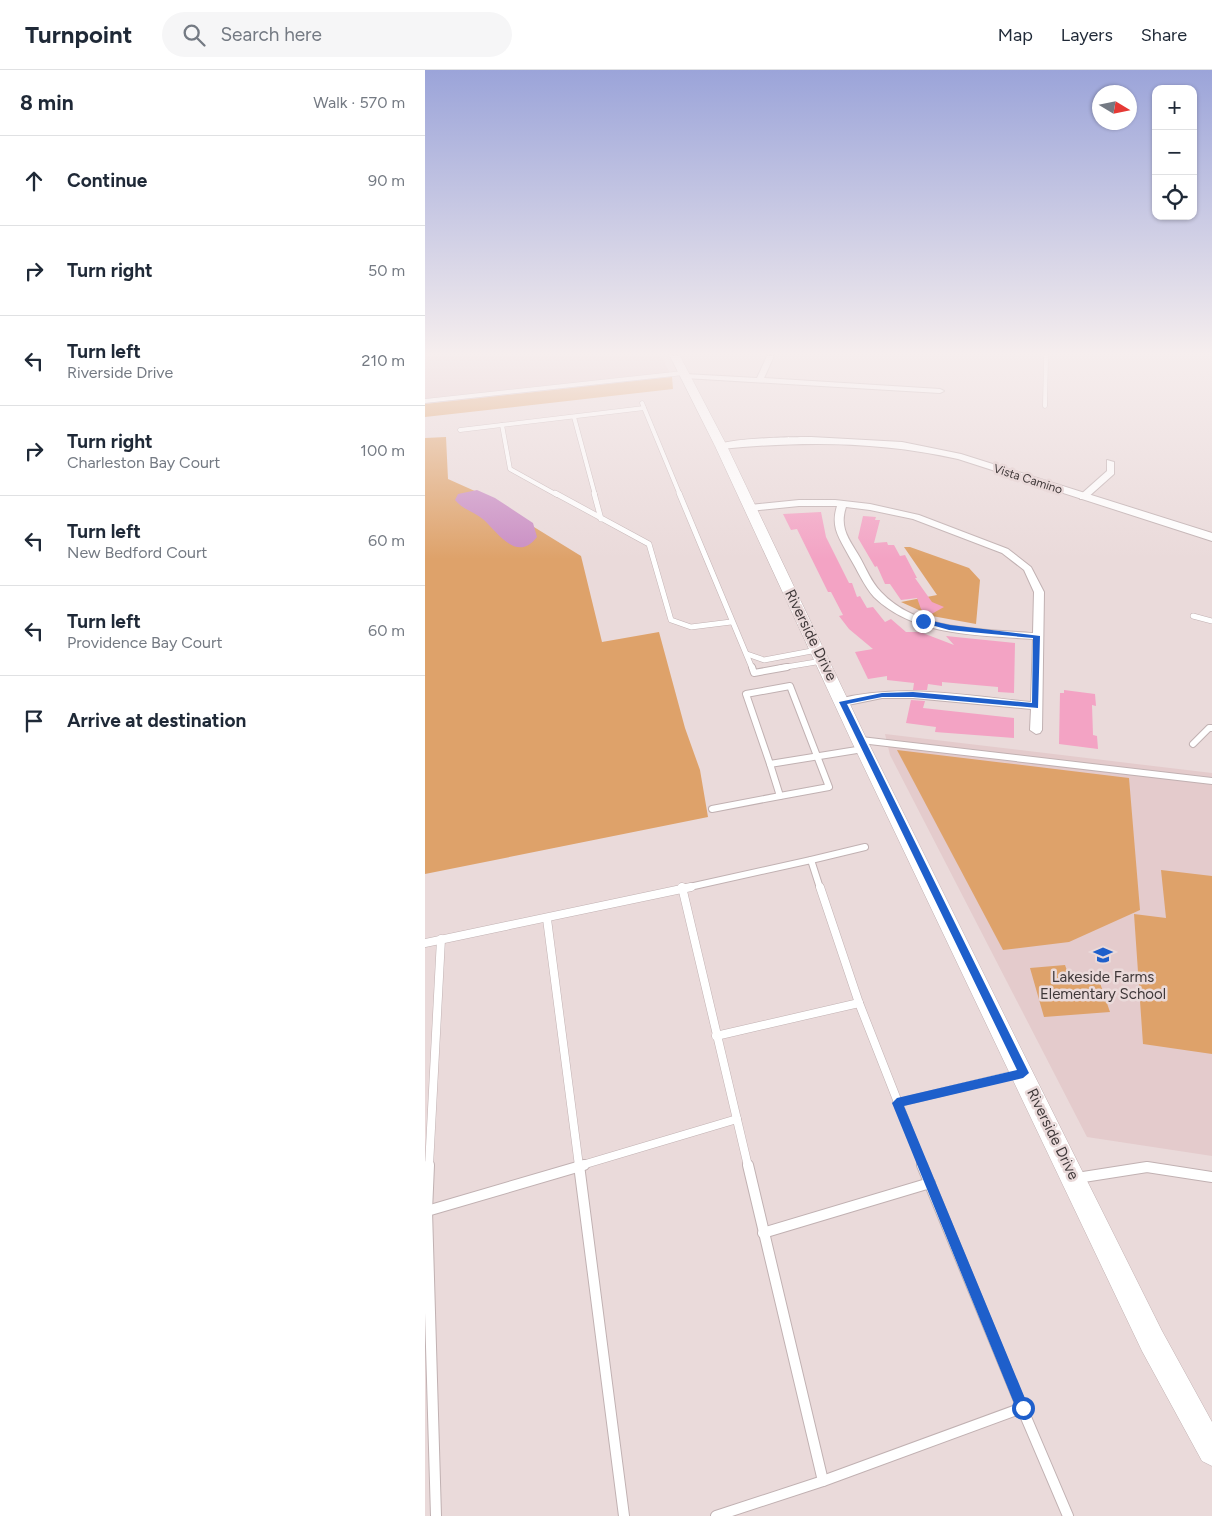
<!DOCTYPE html>
<html lang="en">
<head>
<meta charset="utf-8">
<style>
  :root { --surface:#fff; --page:#f6f6f7; --text:#1f2937; --muted:#747a83; --line:#e0e1e3 }
  body { margin:0; font-family:Figtree,sans-serif; background:var(--page); color:var(--text) }
  .controls { position:absolute; right:15px; top:15px; display:grid; overflow:hidden; border-radius:10px; box-shadow:0 1px 4px #0004 }
  .controls button { width:45px; height:45px; display:grid; place-items:center; padding:0; border:0; border-bottom:1px solid var(--line); background:var(--surface); color:var(--text); font:25px sans-serif }
  .compass { position:absolute; left:667px; top:15px; width:45px; height:45px; border-radius:50%; background:var(--surface); box-shadow:0 1px 4px #0004; rotate:100deg }
  .stop { position:absolute; width:15px; height:15px; margin:-11px; border:4px solid #1e5fcb; border-radius:50%; background:#fff }
  .stop.end { background:#1e5fcb; border-color:#fff; box-shadow:0 1px 5px #0008 }
  .list { margin:0; padding:0; list-style:none }
  h2 { display:flex; justify-content:space-between; align-items:center; height:65px; margin:0; padding:0 20px; font-size:21px }
  h2 small { font-size:16px; font-weight:400; color:var(--muted) }
  .list li { display:grid; grid-template-columns:32px 1fr auto; gap:15px; align-items:center; box-sizing:border-box; height:90px; padding:0 20px; border-top:1px solid var(--line) }
  .list b { display:block; font-size:19px; white-space:nowrap }
  .list p { margin:0; font-size:16px; white-space:nowrap; color:var(--muted) }
  .list em { font-size:16px; font-style:normal; color:var(--muted) }
  .icon { flex:none; width:28px; height:28px; fill:none; stroke:currentColor; stroke-width:2; stroke-linecap:round; stroke-linejoin:round }
  .map { position:relative; flex:none; width:787px; height:1446px; overflow:hidden }
  header { display:flex; align-items:center; gap:30px; box-sizing:border-box; height:70px; padding:0 25px; background:var(--surface); border-bottom:1px solid var(--line) }
  header strong { font-size:24px }
  nav { display:flex; gap:28px; margin-inline-start:auto; font-size:18px }
  .search { width:350px; height:45px; background:var(--page); display:flex; align-items:center; gap:12px; box-sizing:border-box; padding:0 18px; border-radius:28px; color:var(--muted); font-size:19px }
  main { display:flex }
  aside { flex:1; background:var(--surface) }
  .map>svg:first-child { display:block }
  .built { fill:#e4cbcc }
  .green { fill:#dea26a }
  .water { fill:#c98dc3 }
  .building { fill:#f3a3c4 }
  .lines { fill:none; stroke-linecap:round; stroke-linejoin:round }
  .service-far4-casing { stroke:#c1b1b2; stroke-width:5 }
  .service-far3-casing { stroke:#c1b1b2; stroke-width:6 }
  .service-far2-casing { stroke:#c1b1b2; stroke-width:8 }
  .service-far1-casing { stroke:#c1b1b2; stroke-width:9 }
  .service-casing { stroke:#c1b1b2; stroke-width:12 }
  .minor-casing { stroke:#c1b1b2; stroke-width:2 }
  .tertiary-casing { stroke:#c1b1b2; stroke-width:2 }
  .secondary-casing { stroke:#c1b1b2; stroke-width:1 }
  .service-far4 { stroke:#fff; stroke-width:4 }
  .service-far3 { stroke:#fff; stroke-width:5 }
  .service-far2 { stroke:#fff; stroke-width:6 }
  .service-far1 { stroke:#fff; stroke-width:8 }
  .service { stroke:#fff; stroke-width:10 }
  .minor { fill:#fff; fill-rule:evenodd }
  .tertiary { fill:#fff; fill-rule:evenodd }
  .secondary { fill:#fff; fill-rule:evenodd }
  .route { fill:#1e5fcb }
  .labels { text-anchor:middle; stroke-width:5; stroke-linejoin:round; paint-order:stroke }
  .far-street-label { font-size:12px; fill:#3f3839; stroke:#eadada }
  .street-label { font-size:15px; fill:#3f3839; stroke:#eadada }
  .poi-label { font-size:15px; fill:#3f3839; stroke:#eadada }
</style>
</head>
<body>
<header>
<strong>Turnpoint</strong>
<div class="search"><svg class="icon" aria-label="search" viewBox="0 0 24 24"><circle cx="10" cy="10" r="6"/><path d="M15 15l6 6"/></svg>Search here</div>
<nav><a>Map</a><a>Layers</a><a>Share</a></nav>
</header>
<main>
<aside>
<h2>8 min<small>Walk · 570 m</small></h2>
<ul class="list">
<li><svg class="icon" aria-label="ahead" viewBox="0 0 24 24"><path d="M12 20V5M6 11l6-6 6 6"/></svg><div><b>Continue</b></div><em>90 m</em></li>
<li><svg class="icon" aria-label="right" viewBox="0 0 24 24"><path d="M7 20v-9h11M14 6l5 5-5 5"/></svg><div><b>Turn right</b></div><em>50 m</em></li>
<li><svg class="icon" aria-label="left" viewBox="0 0 24 24"><path d="M17 20v-9H6M10 6l-5 5 5 5"/></svg><div><b>Turn left</b><p>Riverside Drive</p></div><em>210 m</em></li>
<li><svg class="icon" aria-label="right" viewBox="0 0 24 24"><path d="M7 20v-9h11M14 6l5 5-5 5"/></svg><div><b>Turn right</b><p>Charleston Bay Court</p></div><em>100 m</em></li>
<li><svg class="icon" aria-label="left" viewBox="0 0 24 24"><path d="M17 20v-9H6M10 6l-5 5 5 5"/></svg><div><b>Turn left</b><p>New Bedford Court</p></div><em>60 m</em></li>
<li><svg class="icon" aria-label="left" viewBox="0 0 24 24"><path d="M17 20v-9H6M10 6l-5 5 5 5"/></svg><div><b>Turn left</b><p>Providence Bay Court</p></div><em>60 m</em></li>
<li><svg class="icon" aria-label="arrive" viewBox="0 0 24 24"><path d="M6 21V4h12l-3 4 3 4H6"/></svg><div><b>Arrive at destination</b></div></li>
</ul>
</aside>
<div class="map">
<svg width="787" height="1446" viewBox="0 0 787 1446">
  <rect width="100%" height="100%" fill="#eadada"/>
  <!-- built -->
  <g class="built">
    <path d="M0 286H236L247 307 0 334Z"/>
    <path d="M460 664 787 703V1086L662 1067 465 685Z"/>
  </g>
  <!-- green -->
  <g class="green">
    <path d="M247 307 248 319 0 347V334Z"/>
    <path d="M21 367 23 409 52 422 156 486 177 572 234 562 260 658 275 700 283 747 0 804V368Z"/>
    <path d="M479 477H485L544 498 555 510 551 554 507 546 476 532 512 525Z"/>
    <path d="M472 680 704 708 715 840 644 872 578 880Z"/>
    <path d="M736 800 787 806V984L718 974 709 844 741 848Z"/>
    <path d="M640 895 647 915 675 913 685 942 619 947 605 898Z"/>
  </g>
  <!-- water -->
  <path class="water" d="M52 420 70 428 108 453 112 467C92 493 73 463 59 450 50 442 38 440 30 430L33 424Z"/>
  <!-- building -->
  <g class="building">
    <path d="M396 442 401 467 424 513H427L432 527 435 526 442 538 448 537 460 552 466 549 481 562H495L529 575 521 566 590 573 589 623 573 622V617L517 612V616L503 614 502 620H488L489 613 462 610V606L443 609 430 582 448 579 424 559 414 546 418 545 406 522H403L372 459 366 460 358 444Z"/>
    <path d="M438 446 451 447 450 450H455L449 473 462 472 463 475H469L475 486 480 485 492 508H490L507 532 519 537 503 546 496 539 492 528 476 530 465 514H460L452 496 450 497 433 468Z"/>
    <path d="M639 620 670 624 671 636 667 635 668 665 672 666 673 679 634 674 635 623H639Z"/>
    <path d="M486 630 500 631 498 638 589 648V668L510 662 511 657 481 653Z"/>
  </g>
  <g class="lines">
    <!-- service-far4 casing -->
    <g class="service-far4-casing">
      <g id="service-far4">
        <path d="M0 331 258 303"/>
        <path d="M217 333 255 425"/>
        <path d="M620 336 621 286"/>
        <path d="M149 347 170 425"/>
        <path d="M77 355 85 399 132 425"/>
        <path d="M35 360 219 338"/>
      </g>
    </g>
    <!-- service-far3 casing -->
    <g class="service-far3-casing">
      <g id="service-far3">
        <path d="M130 423 224 474 246 550 266 557 306 552"/>
        <path d="M169 423 176 449"/>
        <path d="M254 423 327 598"/>
        <path d="M768 546 787 551"/>
        <path d="M322 584 339 590 392 580"/>
        <path d="M355 598 397 591"/>
      </g>
    </g>
    <!-- service-far2 casing -->
    <g class="service-far2-casing">
      <g id="service-far2">
        <path d="M327 597 329 603 362 597"/>
        <path d="M436 670 787 711"/>
        <path d="M768 674 784 658H787"/>
        <path d="M345 694 321 624 365 616 404 717 355 726"/>
        <path d="M287 739 355 726 345 694 438 679"/>
        <path d="M386 790 440 777"/>
        <path d="M260 818 386 790 395 818"/>
      </g>
    </g>
    <!-- service-far1 casing -->
    <g class="service-far1-casing">
      <g id="service-far1">
        <path d="M257 817 323 1096"/>
        <path d="M395 817 434 933 498 1096"/>
        <path d="M122 849 154 1096"/>
        <path d="M0 873 266 817"/>
        <path d="M291 966 434 933"/>
        <path d="M472 1033 592 1004"/>
        <path d="M4 1096 16 869"/>
        <path d="M154 1096 312 1049"/>
      </g>
    </g>
    <!-- service casing -->
    <g class="service-casing">
      <g id="service">
        <path d="M4 1095 2 1141 11 1446"/>
        <path d="M154 1095 199 1446"/>
        <path d="M323 1095 398 1411"/>
        <path d="M652 1108 722 1097 787 1107"/>
        <path d="M2 1141 159 1095"/>
        <path d="M338 1163 505 1113"/>
        <path d="M597 1338 643 1446"/>
        <path d="M291 1446 398 1411 597 1338 497 1095"/>
      </g>
    </g>
    <!-- minor casing -->
    <g class="minor-casing">
      <g id="minor">
        <path d="M342 286H349L339 308 515 319 519 321 515 323 260 308 256 306 260 304 332 308Z"/>
        <path d="M682 390 689 392V404L661 429H655V425L682 401Z"/>
        <path d="M374 430H410L445 434 494 445 583 479 606 497 619 522 617 660 615 663 611 664 605 660 606 639 488 628H457L418 636 414 635 412 632 414 629C476 613 543 626 606 632L608 569C555 565 490 567 449 527 439 516 433 501 425 488 415 469 405 458 412 436H374L325 441 321 438 325 435ZM421 437 445 440 488 449 577 483 599 500 609 522 608 563C557 559 494 562 456 522 446 512 441 498 434 486 424 469 414 458 421 437Z"/>
      </g>
    </g>
    <!-- tertiary casing -->
    <g class="tertiary-casing">
      <path id="tertiary" d="M386 367 477 372 536 384 787 463V471L533 389C454 371 376 371 296 379L291 376C300 368 370 367 386 367Z"/>
    </g>
    <!-- secondary casing -->
    <g class="secondary-casing">
      <path id="secondary" d="M245 286H255L302 376 442 670 737 1261 787 1352V1396L777 1391 717 1281 426 670 290 376Z"/>
    </g>
    <!-- service-far4 -->
    <use href="#service-far4" class="service-far4"/>
    <!-- service-far3 -->
    <use href="#service-far3" class="service-far3"/>
    <!-- service-far2 -->
    <use href="#service-far2" class="service-far2"/>
    <!-- service-far1 -->
    <use href="#service-far1" class="service-far1"/>
    <!-- service -->
    <use href="#service" class="service"/>
    <!-- minor -->
    <use href="#minor" class="minor"/>
    <!-- tertiary -->
    <use href="#tertiary" class="tertiary"/>
    <!-- secondary -->
    <use href="#secondary" class="secondary"/>
  </g>
  <!-- sky -->
  <linearGradient id="sky" x2="0" y2="1"><stop stop-color="#9ba4d9"/><stop offset="0.58" stop-color="#f6eeee"/><stop offset="1" stop-color="#f6eeee" stop-opacity="0"/></linearGradient>
  <rect width="787" height="489" fill="url(#sky)"/>
  <!-- route -->
  <path class="route" d="M498 549 525 555 615 566 613 638 488 627H457L422 634 604 1003 598 1008 479 1036 604 1338 602 1343 598 1345 593 1343 467 1033 472 1028 592 1000 414 632 457 623 488 622 607 633 608 568 524 560 496 552Z"/>
  <!-- icons -->
  <defs>
    <g id="school-bare" transform="scale(1.5)"><path d="M0-5L7-2L0 1L-7-2ZM-4 1L0 2.5L4 1V4Q0 6-4 4Z" fill="#1e5fcb" stroke="#eadada" stroke-width="2.5" paint-order="stroke"/></g>
  </defs>
  <g fill-rule="evenodd">
    <use href="#school-bare" x="678" y="885"/>
  </g>
  <g class="labels">
    <!-- far-street labels -->
    <g class="far-street-label">
      <text transform="translate(603 409) rotate(18)" y="4">Vista Camino</text>
    </g>
    <!-- street labels -->
    <g class="street-label">
      <text transform="translate(386 565) rotate(64)" y="5">Riverside Drive</text>
      <text transform="translate(628 1064) rotate(64)" y="5">Riverside Drive</text>
    </g>
    <!-- poi labels -->
    <g class="poi-label">
      <text x="678" y="912">Lakeside Farms<tspan x="678" dy="17">Elementary School</tspan></text>
    </g>
  </g>
</svg>
<div class="controls">
<button>+</button>
<button>−</button>
<button><svg class="icon" aria-label="locate" viewBox="0 0 24 24"><circle cx="12" cy="12" r="6"/><path d="M12 2v4M12 18v4M2 12h4M18 12h4"/></svg></button>
</div>
<svg class="compass" viewBox="-18 -18 36 36"><path d="M0-13l5 13h-10z" fill="#e53935"/><path d="M0 13l5-13h-10z" fill="#747a83"/></svg>
<div class="stop" style="left:598px;top:1338px"></div>
<div class="stop end" style="left:498px;top:551px"></div>
</div>
</main>
</body>
</html>
